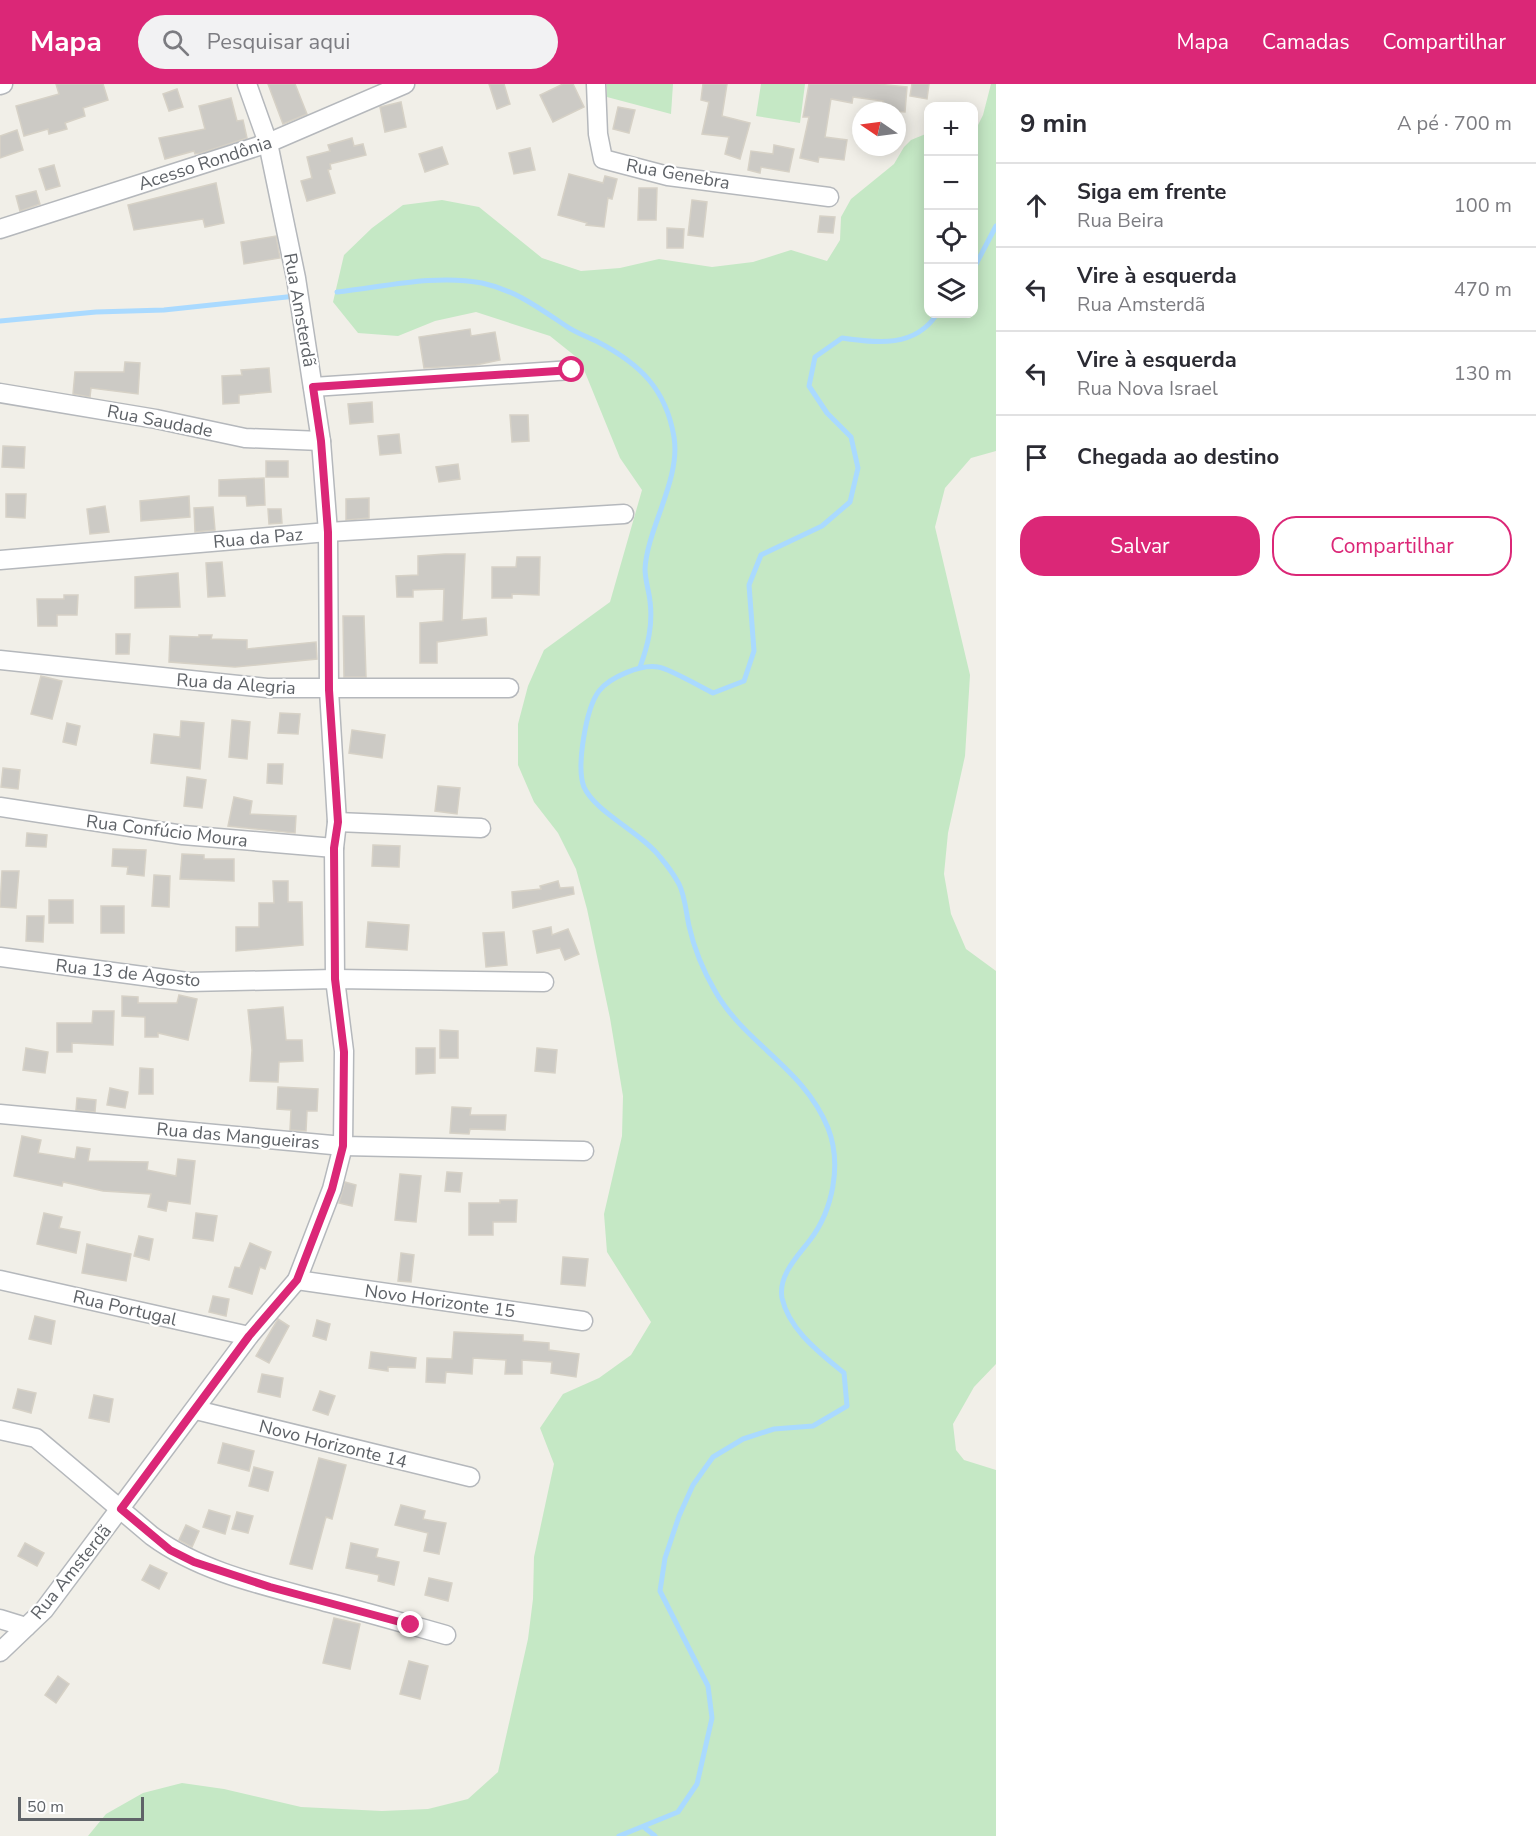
<!DOCTYPE html>
<html lang="pt">
<head>
<meta charset="utf-8">
<style>
  :root { --surface:#fff; --page:#f2f2f3; --text:#2b2b33; --muted:#7c7c81; --line:#e1e1e2; --accent:#db2777 }
  body { margin:0; font-family:"Nunito Sans",sans-serif; background:var(--page); color:var(--text) }
  .controls { position:absolute; right:18px; top:18px; display:grid; overflow:hidden; border-radius:12px; box-shadow:0 3px 15px #0003 }
  .controls button { width:54px; height:54px; display:grid; place-items:center; padding:0; border:0; border-bottom:2px solid var(--line); background:var(--surface); color:var(--text); font:30px sans-serif }
  .compass { position:absolute; left:852px; top:18px; width:54px; height:54px; border-radius:50%; background:var(--surface); box-shadow:0 3px 15px #0003; rotate:283deg }
  .scale { position:absolute; left:18px; bottom:15px; width:126px; box-sizing:border-box; padding-left:6px; border:3px solid #5f6368; border-top:0; font-size:16px; line-height:21px; white-space:nowrap; color:#5f6368; -webkit-text-stroke:4px #fff; paint-order:stroke }
  .stop { position:absolute; width:18px; height:18px; margin:-14px; border:4px solid #db2777; border-radius:50%; background:#fff }
  .stop.end { background:#db2777; border-color:#fff; box-shadow:0 2px 6px #0008 }
  .list { margin:0; padding:0; list-style:none }
  h2 { display:flex; justify-content:space-between; align-items:center; height:78px; margin:0; padding:0 24px; font-size:26px }
  h2 small { font-size:20px; font-weight:400; color:var(--muted) }
  .list li { display:grid; grid-template-columns:39px 1fr auto; gap:18px; align-items:center; box-sizing:border-box; height:84px; padding:0 24px; border-top:2px solid var(--line) }
  .list b { display:block; font-size:22px; white-space:nowrap }
  .list p { margin:0; font-size:20px; white-space:nowrap; color:var(--muted) }
  .list em { font-size:20px; font-style:normal; color:var(--muted) }
  .actions { display:flex; gap:12px; padding:18px 24px }
  .actions a { flex:1; padding:14px 0; border:2px solid var(--accent); border-radius:24px; text-align:center; font-size:21px; color:var(--accent) }
  .actions .main { background:var(--accent); color:#fff }
  .icon { flex:none; width:33px; height:33px; fill:none; stroke:currentColor; stroke-width:2; stroke-linecap:round; stroke-linejoin:round }
  .map { position:relative; flex:none; width:996px; height:1752px; overflow:hidden }
  header { display:flex; align-items:center; gap:36px; box-sizing:border-box; height:84px; padding:0 30px; background:var(--accent); color:#fff }
  header strong { font-size:28px }
  nav { display:flex; gap:33px; margin-inline-start:auto; font-size:21px }
  .search { width:420px; height:54px; background:var(--page); display:flex; align-items:center; gap:15px; box-sizing:border-box; padding:0 21px; border-radius:33px; color:var(--muted); font-size:22px }
  main { display:flex }
  aside { flex:1; background:var(--surface) }
  .map>svg:first-child { display:block }
  .green { fill:#c5e8c5 }
  .lines { fill:none; stroke-linecap:round; stroke-linejoin:round }
  .stream { stroke:#aadaff; stroke-width:5 }
  .building { fill:#cccac5; stroke:#d6d1c6; stroke-width:1.5 }
  .minor-casing { stroke:#b5b8bc; stroke-width:21 }
  .minor { stroke:#fff; stroke-width:18 }
  .route { stroke:#db2777; stroke-width:8 }
  .labels { text-anchor:middle; stroke-width:4.5; stroke-linejoin:round; paint-order:stroke }
  .street-label { font-size:18px; fill:#5f6368; stroke:#fff }
</style>
</head>
<body>
<header>
<strong>Mapa</strong>
<div class="search"><svg class="icon" aria-label="search" viewBox="0 0 24 24"><circle cx="10" cy="10" r="6"/><path d="M15 15l6 6"/></svg>Pesquisar aqui</div>
<nav><a>Mapa</a><a>Camadas</a><a>Compartilhar</a></nav>
</header>
<main>
<div class="map">
<svg width="996" height="1752" viewBox="0 0 996 1752">
  <rect width="100%" height="100%" fill="#f1efe8"/>
  <!-- green -->
  <g class="green">
    <path d="M607 0H673L671 30 607 13Z"/>
    <path d="M761 0H805L800 39 756 32Z"/>
    <path d="M991 0H996V367L971 374 945 404 935 443 970 591 965 672 948 749 944 790 951 830 966 865 996 887V1280L974 1303 953 1340 956 1366 964 1376 996 1386V1752H88L106 1730 143 1709 182 1699 224 1705 301 1723 382 1727 428 1725 468 1715 498 1688 528 1555 533 1515 534 1473 554 1380 540 1344 563 1310 599 1294 631 1271 651 1238 607 1168 604 1130 622 1052 623 1012 610 934 587 825 576 785 558 749 534 718 518 681V640L528 602 544 566 610 518 642 406 620 374 580 276 550 252 476 228 435 237 398 252 358 249 333 218 344 171 372 144 403 121 442 116 479 123 542 174 581 187 620 184 659 175 712 183 753 178 791 166 827 177 840 156 841 133 851 115 894 80 904 63 911 56 928 49V230H974V49L983 31Z"/>
  </g>
  <g class="lines">
    <!-- stream -->
    <g class="stream">
      <path d="M974 184 996 142"/>
      <path d="M337 208C384 203 435 190 482 199 515 206 539 224 566 242 576 249 588 253 598 258 640 280 666 305 674 353 681 395 647 445 645 485 645 496 649 507 650 517 653 541 648 561 640 583"/>
      <path d="M0 237 96 228 164 226 296 212"/>
      <path d="M645 1744 655 1752"/>
      <path d="M619 1752 678 1728 697 1700 712 1634 708 1602 660 1507 665 1474 679 1432 693 1401 713 1373 743 1355 774 1345 813 1342 847 1322 844 1289C820 1269 789 1246 782 1214 778 1191 798 1172 810 1156 833 1126 842 1080 828 1044 804 984 745 960 715 907 704 888 694 864 689 842 686 828 685 812 679 800 674 791 667 781 660 773 642 749 595 728 584 703 576 683 586 624 599 607 610 593 641 580 658 583 668 584 701 603 713 609L744 597 754 567 749 501 761 471 822 442 850 418 858 384 851 353 827 329 809 302 815 273 842 254C877 259 915 264 937 230"/>
    </g>
  </g>
  <!-- building -->
  <g class="building">
    <path d="M56 0H103L108 16 83 24 85 32 65 39 67 45 49 50 48 45 24 52 16 22 59 10Z"/>
    <path d="M268 0H295L307 30 283 40Z"/>
    <path d="M489 0H504L510 20 497 25Z"/>
    <path d="M563 0H573L584 23 553 38 540 11Z"/>
    <path d="M703 0H727L722 32 750 39 740 75 725 70 729 53 702 50 709 18 701 16Z"/>
    <path d="M809 0H877L907 3 905 28 882 26 883 17 853 13 852 19 831 15 825 53 847 56 844 76 819 73 818 78 800 74 809 33H803Z"/>
    <path d="M912 0H929L927 15 910 12Z"/>
    <path d="M177 5 183 23 169 27 163 10Z"/>
    <path d="M231 14 237 37 243 36 247 54 201 69 195 70 194 67 165 75 159 54 205 45 199 22Z"/>
    <path d="M401 18 406 43 385 48 380 23Z"/>
    <path d="M618 23 635 26 629 49 613 45Z"/>
    <path d="M17 46 23 66 0 74V52Z"/>
    <path d="M352 54 354 62 363 60 366 71 330 80 331 85 328 86 335 109 307 117 301 97 312 94 307 73 330 67 328 61Z"/>
    <path d="M774 61 794 65 789 88 761 83 760 89 748 86 751 67 773 70Z"/>
    <path d="M442 63 448 80 425 88 419 70Z"/>
    <path d="M530 64 535 86 514 90 509 69Z"/>
    <path d="M54 81 60 102 46 106 39 85Z"/>
    <path d="M569 90 603 99 605 92 617 95 612 115 608 114 604 143 586 141 587 139 558 131Z"/>
    <path d="M216 99 224 139 205 143 203 135 134 146 128 121Z"/>
    <path d="M639 104H657L656 136H638Z"/>
    <path d="M36 107 40 120 20 127 16 112Z"/>
    <path d="M692 116 707 118 703 153 688 151Z"/>
    <path d="M820 132 835 133 833 149 818 148Z"/>
    <path d="M667 144 684 145 683 164H667Z"/>
    <path d="M276 152 280 174 244 180 241 158Z"/>
    <path d="M470 245 471 252 495 248 500 276 476 281 424 284 419 253Z"/>
    <path d="M125 278 140 279 138 310 91 304 90 313 73 310 75 288H124Z"/>
    <path d="M269 284 271 308 239 311V319L223 320 222 292 242 291 241 286Z"/>
    <path d="M372 318 373 338 350 340 348 320Z"/>
    <path d="M510 331H528L529 357 512 358Z"/>
    <path d="M399 350 401 369 380 371 378 352Z"/>
    <path d="M3 362 25 363 24 384 2 383Z"/>
    <rect x="266" y="377" width="22" height="16"/>
    <path d="M458 380 460 395 439 398 436 383Z"/>
    <path d="M264 394 265 421 247 422 246 412H219V396Z"/>
    <path d="M6 410H26L25 434 6 433Z"/>
    <path d="M189 412 190 433 141 437 140 417Z"/>
    <path d="M369 414V434L346 436V415Z"/>
    <path d="M105 422 109 448 90 450 87 425Z"/>
    <path d="M213 423 215 446 195 448 194 424Z"/>
    <path d="M268 425H281L282 439 269 440Z"/>
    <path d="M445 470H465L462 536 486 534 487 551 437 558V579H420V539L443 537 444 505 413 506V513H397L396 492 418 491V472Z"/>
    <path d="M517 473H540L539 511 512 510V514H492V483H516Z"/>
    <path d="M222 478 225 512 208 513 206 479Z"/>
    <path d="M178 489 180 523 135 524V493Z"/>
    <path d="M64 511H78L77 531H57V542H38L37 515H64Z"/>
    <path d="M343 532H364L366 593H344Z"/>
    <path d="M116 550H130L129 570H116Z"/>
    <path d="M199 551H212L211 555 247 556V565L316 558 317 575 235 583 169 578 170 552 199 553Z"/>
    <path d="M41 592 62 597 52 635 31 630Z"/>
    <path d="M280 629 300 630 298 650 278 649Z"/>
    <path d="M232 636 250 638 247 675 229 673Z"/>
    <path d="M181 637 204 639 200 685 151 679 154 650 180 653Z"/>
    <path d="M67 639 80 642 76 661 63 658Z"/>
    <path d="M352 646 385 651 382 674 349 669Z"/>
    <path d="M268 680H283L282 700 267 699Z"/>
    <path d="M3 684 20 686 18 705 1 703Z"/>
    <path d="M187 693 206 696 202 724 184 722Z"/>
    <path d="M438 702 460 704 457 730 435 727Z"/>
    <path d="M234 713 252 717 250 730 296 732 295 749 228 742Z"/>
    <path d="M27 749 47 751 46 763 26 762Z"/>
    <path d="M373 761 400 762 399 783 372 782Z"/>
    <path d="M113 765 146 766 144 792 127 790 128 783 112 782Z"/>
    <path d="M182 770 204 771V775H234V797L180 795Z"/>
    <path d="M2 787H19L16 824 0 823Z"/>
    <path d="M154 791 170 792 169 823 152 822Z"/>
    <path d="M273 797H288V818H302L303 861 236 867V843H259V819H274Z"/>
    <path d="M558 797 560 804 573 803 574 810 513 824 512 808 541 805 540 802Z"/>
    <rect x="49" y="816" width="24" height="23"/>
    <rect x="101" y="822" width="23" height="27"/>
    <path d="M27 832H44L43 858 26 857Z"/>
    <path d="M368 838 409 841 407 866 366 863Z"/>
    <path d="M551 843 552 851 568 845 579 870 565 876 560 864 537 869 533 847Z"/>
    <path d="M504 848 507 881 486 883 483 849Z"/>
    <path d="M179 911 197 915 188 956 158 949V953H145V933L122 932V912L138 913V919H177Z"/>
    <path d="M283 923 286 956H302L303 977 279 978 278 998 250 997 252 966 248 926Z"/>
    <path d="M93 927H114L113 961 72 959V968H57V939H92Z"/>
    <path d="M440 946 458 947V974H440Z"/>
    <path d="M26 964 48 968 45 989 23 986Z"/>
    <path d="M416 964H435V989L416 990Z"/>
    <path d="M537 964 557 966 555 989 535 987Z"/>
    <path d="M140 984 153 985V1010H139Z"/>
    <path d="M278 1003 318 1005 317 1027H307L306 1047 290 1046 291 1026 277 1025Z"/>
    <path d="M110 1004 128 1008 125 1024 107 1021Z"/>
    <path d="M77 1014 96 1016 95 1028 76 1026Z"/>
    <path d="M452 1023 471 1024 470 1031H506L505 1046 470 1045 469 1050 450 1049Z"/>
    <path d="M22 1052 41 1056 38 1069 75 1075 77 1063 90 1065 88 1077 148 1078 147 1086 176 1092 178 1075 195 1077 190 1120 168 1117 166 1127 148 1123 151 1110 103 1107 63 1098 62 1102 14 1092Z"/>
    <path d="M447 1088 462 1089 460 1108 445 1107Z"/>
    <path d="M400 1090 421 1092 416 1138 395 1136Z"/>
    <path d="M345 1098 356 1101 352 1122 339 1119Z"/>
    <path d="M500 1116H517L516 1138H493V1151H469V1119H500Z"/>
    <path d="M44 1129 62 1133 59 1144 80 1148 76 1169 37 1160Z"/>
    <path d="M196 1129 217 1132 213 1157 193 1154Z"/>
    <path d="M139 1152 153 1155 149 1176 134 1172Z"/>
    <path d="M250 1159 271 1168 265 1185 260 1183 252 1210 229 1203 235 1183 240 1184Z"/>
    <path d="M87 1160 131 1170 126 1197 82 1189Z"/>
    <path d="M401 1169 414 1171 411 1198 398 1197Z"/>
    <path d="M563 1173 588 1175 585 1202 561 1200Z"/>
    <path d="M213 1212 229 1215 226 1232 209 1228Z"/>
    <path d="M35 1232 55 1237 51 1260 29 1255Z"/>
    <path d="M278 1235 289 1242 269 1279 256 1272Z"/>
    <path d="M317 1236 330 1240 326 1256 313 1252Z"/>
    <path d="M454 1248 523 1251V1257L549 1259V1266L579 1270 576 1293 551 1289 552 1278 522 1276V1290H505L506 1276 473 1274 472 1290 446 1288 445 1299 426 1298 427 1274 452 1275Z"/>
    <path d="M371 1268 416 1274 415 1284 388 1283V1287L369 1284Z"/>
    <path d="M262 1290 283 1294 280 1313 258 1308Z"/>
    <path d="M18 1305 36 1309 31 1329 13 1324Z"/>
    <path d="M320 1307 335 1312 328 1331 313 1326Z"/>
    <path d="M94 1311 113 1315 109 1338 89 1334Z"/>
    <path d="M223 1359 254 1367 249 1387 218 1379Z"/>
    <path d="M319 1374 346 1381 332 1435 326 1433 312 1485 290 1480Z"/>
    <path d="M254 1383 273 1388 268 1407 249 1402Z"/>
    <path d="M401 1421 425 1427 423 1435 446 1439 439 1470 424 1467 428 1449 395 1441Z"/>
    <path d="M209 1426 230 1432 225 1450 203 1443Z"/>
    <path d="M237 1428 253 1432 248 1449 232 1445Z"/>
    <path d="M186 1441 199 1447 192 1463 179 1456Z"/>
    <path d="M25 1459 44 1469 37 1482 18 1472Z"/>
    <path d="M351 1459 378 1465 376 1473 399 1478 394 1501 378 1497 379 1491 346 1484Z"/>
    <path d="M150 1481 167 1489 159 1505 142 1496Z"/>
    <path d="M429 1494 452 1499 448 1517 425 1511Z"/>
    <path d="M334 1534 360 1540 350 1585 323 1579Z"/>
    <path d="M409 1577 428 1582 420 1615 400 1610Z"/>
    <path d="M58 1592 69 1600 56 1619 45 1611Z"/>
  </g>
  <g class="lines">
    <!-- minor casing -->
    <g class="minor-casing">
      <g id="minor">
        <path d="M596 0 598 50 603 75 668 92 829 113"/>
        <path d="M0 1 3 0"/>
        <path d="M0 145 268 59 405 0"/>
        <path d="M313 303 572 286"/>
        <path d="M0 309 156 335 245 354 321 357"/>
        <path d="M0 476 328 448 624 430"/>
        <path d="M0 576 267 604H509"/>
        <path d="M0 723 183 751 334 764"/>
        <path d="M337 738 481 744"/>
        <path d="M0 873 188 898 335 895 544 898"/>
        <path d="M0 1030 343 1062 584 1067"/>
        <path d="M0 1196 249 1252"/>
        <path d="M297 1196 583 1237"/>
        <path d="M196 1326 470 1393"/>
        <path d="M0 1346 36 1354 152 1452C202 1489 267 1502 326 1518 367 1528 406 1540 446 1551"/>
        <path d="M0 1535 26 1543"/>
        <path d="M0 1568 44 1526 249 1252 297 1196 332 1105 343 1062 344 967 335 895 334 764 337 738 329 606 328 448 321 357 296 194 268 59 247 0"/>
      </g>
    </g>
    <!-- minor -->
    <use href="#minor" class="minor"/>
  </g>
  <g class="lines">
    <!-- route -->
    <path class="route" d="M411 1541 270 1503 194 1478 170 1466 121 1425 249 1252 297 1196 332 1105 343 1062 344 968 335 895 334 764 338 738 329 606 328 448 321 357 313 303 572 286"/>
  </g>
  <g class="labels">
    <!-- street labels -->
    <g class="street-label">
      <text transform="translate(205 79) rotate(-18)" y="6">Acesso Rondônia</text>
      <text transform="translate(678 90) rotate(10)" y="6">Rua Genebra</text>
      <text transform="translate(300 226) rotate(80)" y="6">Rua Amsterdã</text>
      <text transform="translate(160 337) rotate(11)" y="6">Rua Saudade</text>
      <text transform="translate(258 454) rotate(-5)" y="6">Rua da Paz</text>
      <text transform="translate(236 600) rotate(4)" y="6">Rua da Alegria</text>
      <text transform="translate(167 747) rotate(7)" y="6">Rua Confúcio Moura</text>
      <text transform="translate(128 889) rotate(6)" y="6">Rua 13 de Agosto</text>
      <text transform="translate(238 1052) rotate(5)" y="6">Rua das Mangueiras</text>
      <text transform="translate(440 1217) rotate(8)" y="6">Novo Horizonte 15</text>
      <text transform="translate(125 1224) rotate(13)" y="6">Rua Portugal</text>
      <text transform="translate(333 1360) rotate(14)" y="6">Novo Horizonte 14</text>
      <text transform="translate(71 1488) rotate(-51)" y="6">Rua Amsterdã</text>
    </g>
  </g>
</svg>
<div class="controls">
<button>+</button>
<button>−</button>
<button><svg class="icon" aria-label="locate" viewBox="0 0 24 24"><circle cx="12" cy="12" r="6"/><path d="M12 2v4M12 18v4M2 12h4M18 12h4"/></svg></button>
<button><svg class="icon" aria-label="layers" viewBox="0 0 24 24"><path d="M12 4l9 5-9 5-9-5zM3 14l9 5 9-5"/></svg></button>
</div>
<svg class="compass" viewBox="-18 -18 36 36"><path d="M0-13l5 13h-10z" fill="#e53935"/><path d="M0 13l5-13h-10z" fill="#7c7c81"/></svg>
<div class="scale">50 m</div>
<div class="stop" style="left:572px;top:286px"></div>
<div class="stop end" style="left:411px;top:1541px"></div>
</div>
<aside>
<h2>9 min<small>A pé · 700 m</small></h2>
<ul class="list">
<li><svg class="icon" aria-label="ahead" viewBox="0 0 24 24"><path d="M12 20V5M6 11l6-6 6 6"/></svg><div><b>Siga em frente</b><p>Rua Beira</p></div><em>100 m</em></li>
<li><svg class="icon" aria-label="left" viewBox="0 0 24 24"><path d="M17 20v-9H6M10 6l-5 5 5 5"/></svg><div><b>Vire à esquerda</b><p>Rua Amsterdã</p></div><em>470 m</em></li>
<li><svg class="icon" aria-label="left" viewBox="0 0 24 24"><path d="M17 20v-9H6M10 6l-5 5 5 5"/></svg><div><b>Vire à esquerda</b><p>Rua Nova Israel</p></div><em>130 m</em></li>
<li><svg class="icon" aria-label="arrive" viewBox="0 0 24 24"><path d="M6 21V4h12l-3 4 3 4H6"/></svg><div><b>Chegada ao destino</b></div></li>
</ul>
<div class="actions"><a class="main">Salvar</a><a>Compartilhar</a></div>
</aside>
</main>
</body>
</html>
